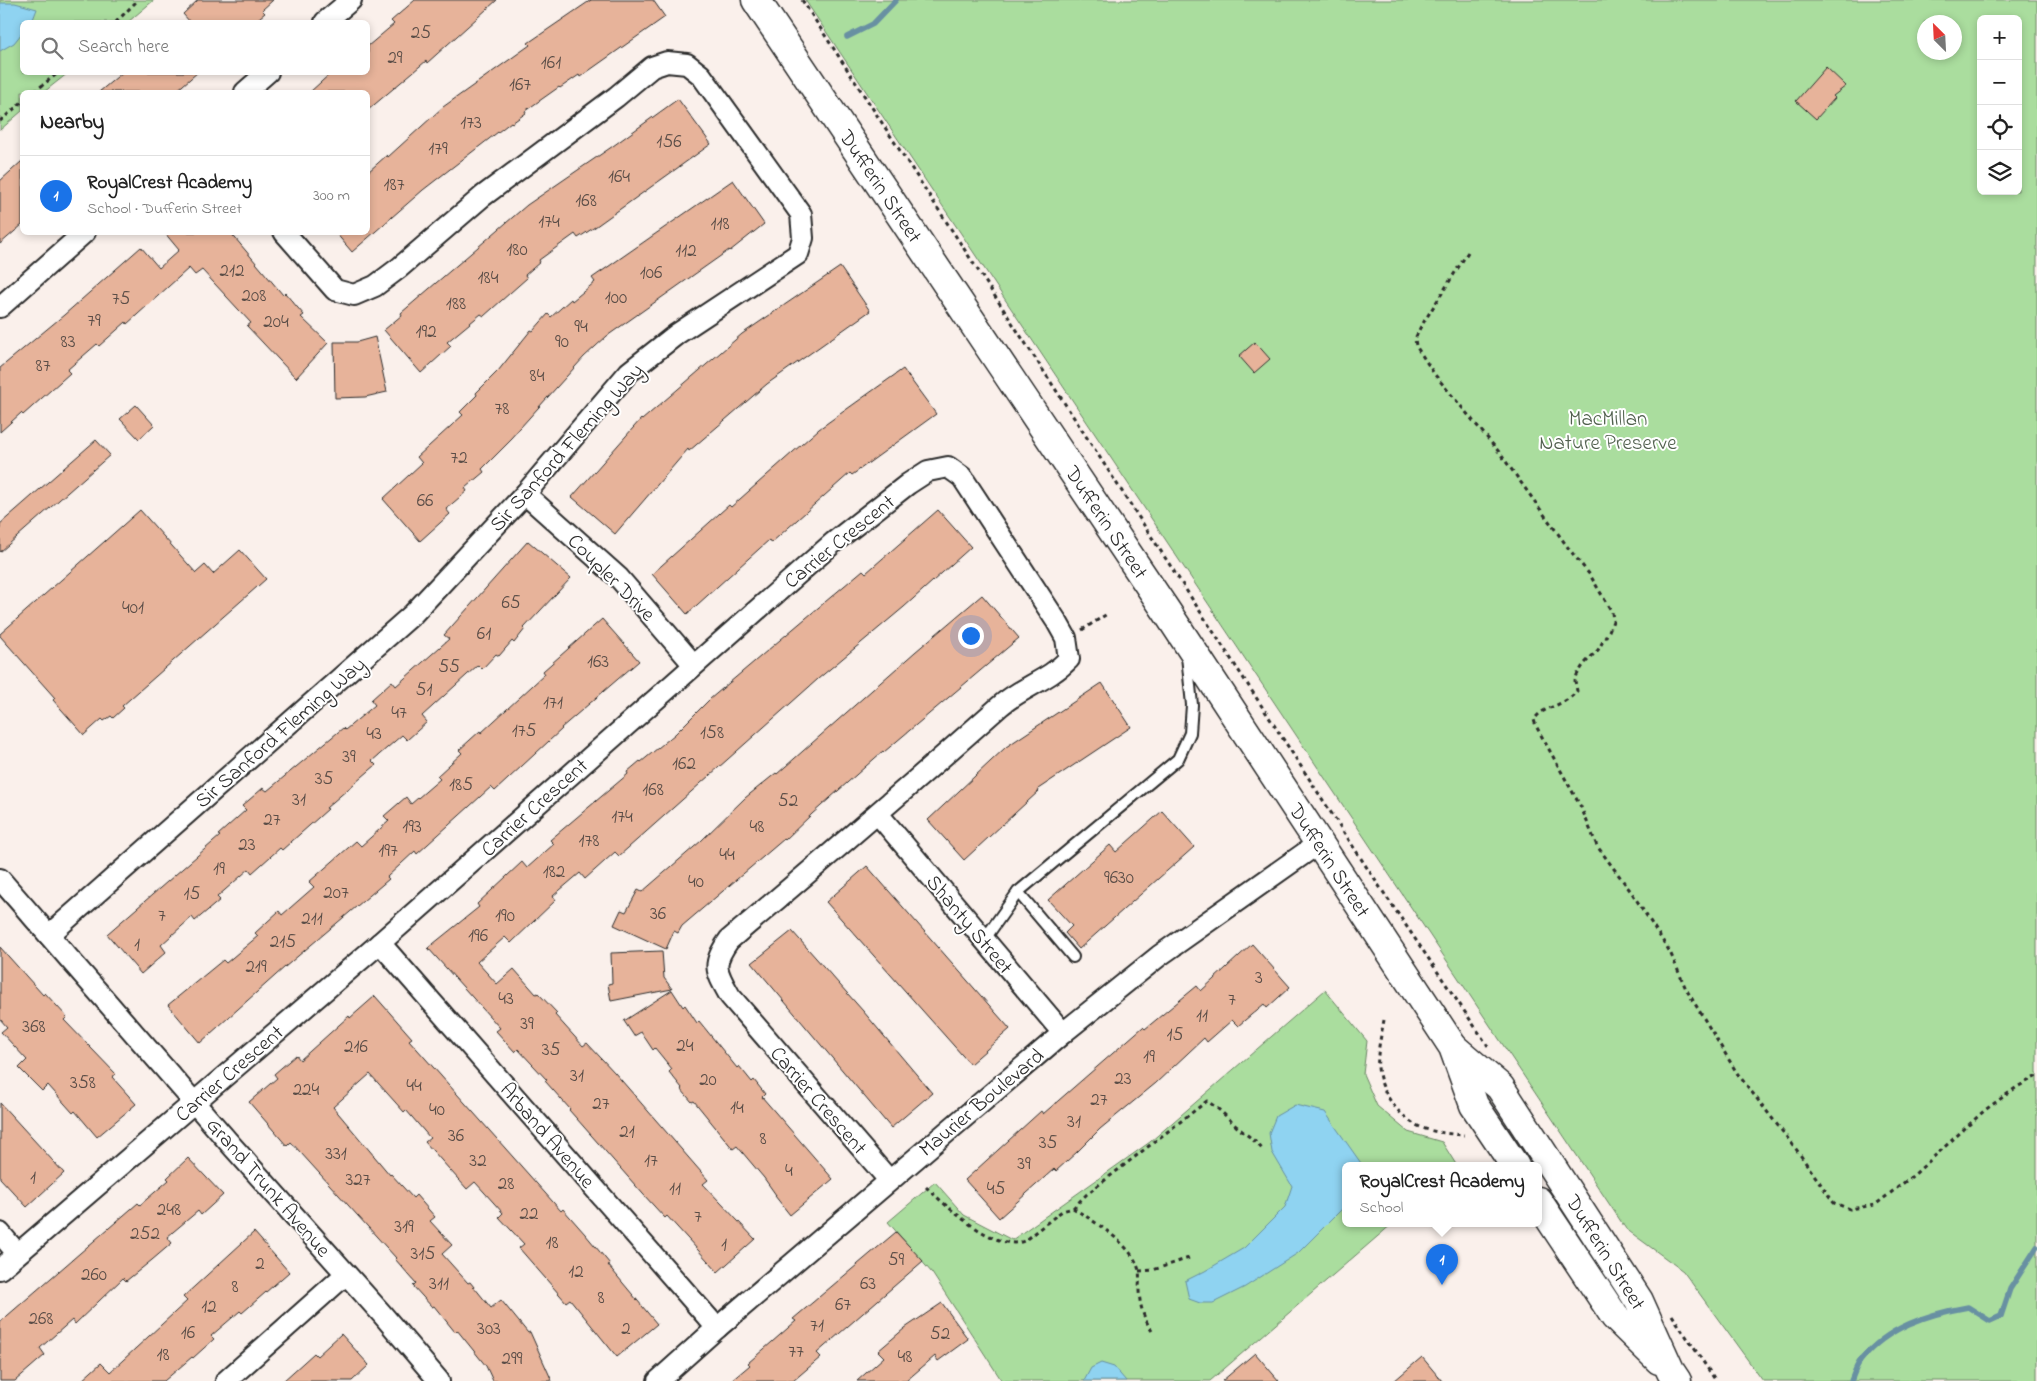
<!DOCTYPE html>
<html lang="en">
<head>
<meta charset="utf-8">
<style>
  :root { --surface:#fff; --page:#f6f6f6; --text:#222; --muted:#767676; --line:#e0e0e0; --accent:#1a73e8 }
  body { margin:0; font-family:"Indie Flower",sans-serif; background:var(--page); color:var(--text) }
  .controls { position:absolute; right:15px; top:15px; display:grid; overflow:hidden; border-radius:8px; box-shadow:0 2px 8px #0003 }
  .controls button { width:45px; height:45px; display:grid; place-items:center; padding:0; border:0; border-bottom:1px solid var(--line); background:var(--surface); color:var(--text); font:25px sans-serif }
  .compass { position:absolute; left:1917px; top:15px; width:45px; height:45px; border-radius:50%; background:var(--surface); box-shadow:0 2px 8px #0003; rotate:336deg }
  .you { position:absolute; left:970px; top:635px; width:18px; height:18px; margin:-12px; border:4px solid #fff; border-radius:50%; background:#1a73e8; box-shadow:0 0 0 8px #1a73e833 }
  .badge { display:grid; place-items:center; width:32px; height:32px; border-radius:50%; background:var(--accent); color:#fff; font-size:16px; font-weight:700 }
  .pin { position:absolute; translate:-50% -41px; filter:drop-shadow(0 1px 2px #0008) }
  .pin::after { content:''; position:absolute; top:26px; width:18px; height:15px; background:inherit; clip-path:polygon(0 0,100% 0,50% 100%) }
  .popup { position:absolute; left:1342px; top:1162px; width:200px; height:65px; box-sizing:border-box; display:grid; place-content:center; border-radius:8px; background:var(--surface); filter:drop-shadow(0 1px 4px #0005); font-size:16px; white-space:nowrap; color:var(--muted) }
  .popup b { font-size:19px; color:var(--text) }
  .popup::after { content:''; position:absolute; left:50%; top:100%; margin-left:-10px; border:10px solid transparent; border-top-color:var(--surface) }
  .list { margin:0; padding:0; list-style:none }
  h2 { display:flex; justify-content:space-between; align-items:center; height:65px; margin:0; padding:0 20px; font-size:21px }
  h2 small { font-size:16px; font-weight:400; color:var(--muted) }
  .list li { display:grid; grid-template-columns:32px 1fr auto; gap:15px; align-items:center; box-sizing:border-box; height:80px; padding:0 20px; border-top:1px solid var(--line) }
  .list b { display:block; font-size:19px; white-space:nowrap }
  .list p { margin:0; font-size:16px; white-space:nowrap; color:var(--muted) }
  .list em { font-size:16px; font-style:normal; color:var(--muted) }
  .icon { flex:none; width:28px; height:28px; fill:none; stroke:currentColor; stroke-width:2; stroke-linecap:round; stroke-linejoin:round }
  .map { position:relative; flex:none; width:2037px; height:1381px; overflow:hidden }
  .search { position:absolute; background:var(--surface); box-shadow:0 2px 8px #0003; left:20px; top:20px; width:350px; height:55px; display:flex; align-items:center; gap:12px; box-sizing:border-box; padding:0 18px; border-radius:8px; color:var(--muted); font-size:19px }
  .panel { position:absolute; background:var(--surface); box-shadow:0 2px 8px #0003; left:20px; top:90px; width:350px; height:145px; border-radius:8px }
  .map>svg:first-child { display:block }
  .green { fill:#aadd9e; stroke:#6a8464; fill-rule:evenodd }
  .water { fill:#8fd3f1; stroke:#6790a2 }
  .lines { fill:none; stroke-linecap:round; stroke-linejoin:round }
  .stream { stroke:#6790a2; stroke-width:5.5 }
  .building { fill:#e7b39a; stroke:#2b2b2b }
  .lane-casing { stroke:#2b2b2b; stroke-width:14 }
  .street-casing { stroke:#2b2b2b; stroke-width:24 }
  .secondary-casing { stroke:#2b2b2b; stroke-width:31 }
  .path { stroke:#2b2b2b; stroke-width:3; stroke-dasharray:4 4; stroke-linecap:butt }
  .lane { stroke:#fff; stroke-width:10 }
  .street { stroke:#fff; stroke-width:20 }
  .secondary { stroke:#fff; stroke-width:28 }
  .labels { text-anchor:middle; stroke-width:4; stroke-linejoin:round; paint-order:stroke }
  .number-label { font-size:19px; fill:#5a4d47 }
  .street-label { font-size:21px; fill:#2b2b2b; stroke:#fff }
  .park-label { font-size:21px; fill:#51604e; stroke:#fff }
</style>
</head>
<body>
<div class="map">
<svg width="2037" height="1381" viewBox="0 0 2037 1381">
  <rect width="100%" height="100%" fill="#faf0eb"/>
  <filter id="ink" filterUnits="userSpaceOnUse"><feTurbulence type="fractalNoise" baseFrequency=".02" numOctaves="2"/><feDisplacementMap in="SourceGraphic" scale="10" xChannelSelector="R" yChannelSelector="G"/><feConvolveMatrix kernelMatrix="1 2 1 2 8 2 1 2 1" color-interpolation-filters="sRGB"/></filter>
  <g filter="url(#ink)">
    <!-- green -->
    <g class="green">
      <path d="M0 0H154L128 22H22V72L68 73 44 92H22V111L0 130Z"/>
      <path d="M805 0H2037V1381H1763L1683 1271 1626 1229ZM1981 19H2018V191H1981ZM1924 22H1954V52H1924Z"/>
      <path d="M1325 990 1367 1041 1363 1074 1377 1106 1408 1132 1442 1142 1457 1166H1346V1224H1392L1210 1381H1002L932 1273 888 1222 935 1182 964 1215 1012 1240 1150 1142Z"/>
    </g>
    <!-- water -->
    <g class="water">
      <path d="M0 3H15L37 9 32 22H22V33L14 43 0 51Z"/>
      <path d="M1295 1105 1325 1112 1363 1166H1346V1205L1298 1253 1245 1287 1213 1303H1200L1189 1299 1185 1281 1205 1271 1244 1248 1285 1207 1292 1186 1272 1152 1269 1133 1276 1116Z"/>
      <path d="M1101 1363 1114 1367 1126 1381H1084L1091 1368Z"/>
    </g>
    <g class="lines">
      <!-- stream -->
      <g class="stream">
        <path d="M847 37 873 24 896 0"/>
        <path d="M1851 1381C1854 1374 1856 1366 1861 1360 1887 1327 1928 1314 1968 1307L1990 1321 2001 1316 2010 1289 2037 1247"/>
      </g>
    </g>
    <!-- building -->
    <g class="building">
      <path d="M198 0H273L262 10 265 13 254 22H190L183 14Z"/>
      <path d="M415 0H497L427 63 426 61 368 110V92H310L332 72H368V46L394 24 391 21Z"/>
      <path d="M591 0H653L665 17 580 77 579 75 560 88 559 87 525 111 526 113 512 123 511 122 423 190 352 252 335 232H368V172L387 155 388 157 443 107 530 45 528 43Z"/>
      <path d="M1826 67 1846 86 1833 96 1835 98 1816 119 1796 101Z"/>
      <path d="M123 72H198L175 92H99Z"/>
      <path d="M678 99 711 144 595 227 578 238 575 234 539 260 540 262 525 275 527 278 484 316 481 314 447 342 451 346 421 373 384 330 402 315 401 313 527 205 613 146Z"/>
      <path d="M22 161V225L0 244V181Z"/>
      <path d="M733 180 764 224 730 251 729 250 607 336 584 357 511 438 512 439 482 469 484 472 465 488 467 491 446 509 450 514 420 541 383 499 422 463 417 457 463 415 460 412 477 395 476 393 498 371 531 330 533 331 548 314 551 317 571 299 572 301 595 282 592 278Z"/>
      <path d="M164 232H230L283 295 285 293 304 315 301 317 328 343 296 378 247 326 251 323 202 270 195 275 189 268 127 324 126 322 99 346 97 344 67 370 70 373 23 415 21 413 0 432V368L64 315 141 247 159 268 179 250Z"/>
      <path d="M840 267 870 311 767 384 689 451 688 449 615 534 572 497 641 419 642 420 742 334Z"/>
      <path d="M375 337 387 392 365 397 335 398 334 342H357Z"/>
      <path d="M1255 342 1270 359 1254 373 1239 356Z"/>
      <path d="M903 369 936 414 852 475 850 473 771 543 769 540 687 614 652 574 729 505 731 507 819 429Z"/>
      <path d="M136 405 154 425 139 439 120 419Z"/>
      <path d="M96 440 110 455 0 552V524Z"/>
      <path d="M140 510 196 573 205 565 213 574 240 550 266 579 122 706 124 708 113 718 111 716 104 721 102 719 84 735 53 700 55 698 0 636V634Z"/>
      <path d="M938 510 971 547 904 607 818 679 619 856 615 852 585 879 580 873 553 896 556 900 511 943 505 937 477 962 497 984 514 969 536 994 538 993 557 1013 555 1015 583 1046 587 1043 615 1073 708 1180 703 1184 755 1239 718 1272 667 1216 665 1218 643 1194 569 1110 570 1109 545 1081 547 1080 518 1049 515 1052 496 1031 500 1028 428 948 479 907 477 904 522 862 527 868 554 844 550 840 628 774 627 772 640 761 641 762 675 734 710 699 863 570 866 573Z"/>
      <path d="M528 541 571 578 524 628 525 629 514 643 512 641 499 656 496 654 482 669 478 665 422 716 427 722 407 740 402 735 372 761 376 765 326 808 328 809 282 850 280 848 252 873 249 869 217 897 220 900 195 921 192 917 161 945 166 952 141 974 107 934 220 836 218 835 246 810 242 806 263 788 267 791 343 728 345 730 375 705 371 700 392 681 396 686 449 639 444 635Z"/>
      <path d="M982 595 1019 638 884 752 883 751 812 814 785 840 784 839 682 926 678 933 674 931 666 949 614 925 621 910 626 912 638 890 642 892 701 841 745 798 776 773 777 774 915 652Z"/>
      <path d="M602 619 639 661 561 728 562 729 495 791 491 787 417 854 415 851 387 877 389 879 285 967 200 1043 168 1005 223 960 226 963 258 936 255 933 279 911 282 915 314 887 309 882 356 841 361 846 389 821 384 816 406 797 411 804 440 779 437 776 462 753 459 750 480 731 481 733 545 674 543 671Z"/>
      <path d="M1102 683 1131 727 1038 789 1039 791 964 860 928 820 1006 747Z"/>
      <path d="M1162 811 1194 847 1079 949 1065 933 1072 926 1048 900 1110 845 1116 852Z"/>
      <path d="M867 866 1010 1029 970 1064 826 902Z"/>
      <path d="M792 931 863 1011 932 1093 891 1128 752 963Z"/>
      <path d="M1252 944 1290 987 1267 1008 1264 1004 1238 1026 1232 1020 1207 1042 1204 1038 1156 1083 1100 1129 1077 1152 1056 1171 1054 1169 999 1218 965 1180 1041 1111 1043 1114 1143 1027 1145 1029 1197 986 1201 991Z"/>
      <path d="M0 947 43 995 45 993 67 1017 64 1020 116 1074 112 1077 136 1104 97 1137 75 1111 73 1113 48 1085 42 1091 19 1068 27 1060 1 1032 7 1027 0 1019Z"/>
      <path d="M662 951 664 978 672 989 611 1001 608 984 612 983 611 953Z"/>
      <path d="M672 990 683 1007 685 1005 697 1023 699 1021 737 1068 739 1066 752 1082 754 1080 765 1094 762 1097 833 1179 790 1215 775 1196 776 1195 764 1178 737 1146 733 1149 694 1101 692 1102 681 1089 682 1088 669 1072 672 1069 655 1048 653 1050 641 1032 634 1036 624 1021Z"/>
      <path d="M375 996 412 1038 409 1040 561 1211 563 1209 585 1234 610 1264 608 1265 657 1324 617 1357 570 1299 566 1302 519 1248 524 1244 499 1217 503 1213 475 1182 467 1189 425 1142 430 1138 406 1110 404 1112 370 1074 333 1107 390 1175 391 1174 413 1198 416 1195 435 1217 430 1221 452 1245 442 1254 468 1283 470 1282 491 1308 501 1300 528 1333 530 1332 552 1381H493L486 1366 457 1330 455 1332 434 1306 432 1307 413 1286 416 1283 395 1259 396 1258 291 1142 287 1146 249 1102 277 1078 274 1074 296 1055 300 1060 349 1016 350 1018Z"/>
      <path d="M0 1103 64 1173 27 1207 0 1178Z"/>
      <path d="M188 1158 223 1195 201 1215 198 1211 167 1237 172 1243 152 1260 126 1281 123 1278 75 1324 72 1320 40 1348 45 1355 15 1381H0V1322L138 1203 140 1205 169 1180 167 1178Z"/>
      <path d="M254 1232 289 1272 242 1313 240 1311 211 1336 214 1339 193 1358 192 1357 164 1381H81L101 1363 110 1372 187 1301 183 1297Z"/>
      <path d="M896 1232 923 1261 817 1353 821 1357 793 1381H731L750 1365 748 1363 796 1321 793 1319Z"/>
      <path d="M942 1303 968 1339 938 1361 935 1356 906 1381H857L884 1357 878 1351 905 1328Z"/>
      <path d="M341 1334 369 1365 352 1381H283L314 1353 317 1356Z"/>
      <path d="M1255 1353 1279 1381H1222Z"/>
      <path d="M1422 1357 1442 1381H1394Z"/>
    </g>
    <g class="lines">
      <!-- lane casing -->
      <g class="lane-casing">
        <g id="lane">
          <path d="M1018 892 1073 957"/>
          <path d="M984 940 1018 892 1178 759 1190 733 1192 705 1187 656"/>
        </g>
      </g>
      <!-- street casing -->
      <g class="street-casing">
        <g id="street">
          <path d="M325 22 351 0"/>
          <path d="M245 92 268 72"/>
          <path d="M0 307 85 232"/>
          <path d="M525 494 619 578 694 665"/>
          <path d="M878 814 1063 1033"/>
          <path d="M0 879 232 1146 382 1314 439 1381"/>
          <path d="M49 935 413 614 525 494 629 372 677 334 798 254 803 238 801 214 701 75 687 64 667 62 652 67 616 97 483 196 399 268 375 286 354 295 335 290 284 232"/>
          <path d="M380 943 717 1328"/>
          <path d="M0 1233 17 1253"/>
          <path d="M0 1269 380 943 834 542 908 484 928 471 948 467 962 477 1057 622 1066 638 1069 659C1049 680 1022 687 1000 706 911 785 820 863 729 940 711 965 716 971 730 996L889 1180"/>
          <path d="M226 1381 345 1275"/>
          <path d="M658 1381 717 1328 1063 1033 1159 956 1319 843"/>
        </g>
      </g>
      <!-- secondary casing -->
      <g class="secondary-casing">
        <g id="secondary">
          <path d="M756 0 1167 612 1453 1047 1474 1105 1515 1166"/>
          <path d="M1454 1048 1500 1087 1639 1301 1671 1372 1677 1381"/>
          <path d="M1538 1201 1615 1317 1659 1360"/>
        </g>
      </g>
      <!-- path -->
      <g class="path">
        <path d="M802 0 1373 877 1488 1046"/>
        <path d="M116 22 138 0"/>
        <path d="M34 92 59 72"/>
        <path d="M0 121 22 102"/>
        <path d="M1468 252 1420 328 1415 339 1416 346 1435 375 1499 452 1569 549 1590 575 1612 612 1613 621 1609 631 1598 650 1584 664 1577 675 1575 681 1577 691C1563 708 1543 705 1534 720L1536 726 1581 807 1597 846 1632 893 1670 952 1686 989 1737 1073 1796 1149 1834 1203 1850 1209 1875 1205 1915 1174 1985 1110 2017 1087 2037 1076"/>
        <path d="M1082 630 1107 614"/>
        <path d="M1384 1020C1382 1031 1379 1043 1378 1055 1375 1083 1393 1113 1418 1126 1430 1132 1450 1134 1464 1135"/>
        <path d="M926 1187C945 1205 996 1253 1024 1241L1062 1211 1073 1208 1087 1194 1207 1101C1218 1108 1226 1116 1235 1125 1245 1134 1254 1139 1263 1150"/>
        <path d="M1073 1208C1093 1221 1134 1245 1139 1271 1140 1277 1139 1284 1139 1291 1140 1307 1144 1320 1154 1334"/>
        <path d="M1139 1271 1153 1270 1192 1257"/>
        <path d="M1672 1315 1716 1381"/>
      </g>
      <!-- lane -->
      <use href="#lane" class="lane"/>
      <!-- street -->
      <use href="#street" class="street"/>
      <!-- secondary -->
      <use href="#secondary" class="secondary"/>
    </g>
  </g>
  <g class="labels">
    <!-- number labels -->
    <g class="number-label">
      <text x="421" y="38">25</text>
      <text x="395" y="63">29</text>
      <text x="551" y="68">161</text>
      <text x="520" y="90">167</text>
      <text x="471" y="128">173</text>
      <text x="669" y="147">156</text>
      <text x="438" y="154">179</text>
      <text x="619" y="182">164</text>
      <text x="394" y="190">187</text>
      <text x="586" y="206">168</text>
      <text x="549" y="227">174</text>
      <text x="720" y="229">118</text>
      <text x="517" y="255">180</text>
      <text x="686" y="256">112</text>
      <text x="232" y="276">212</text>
      <text x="651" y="278">106</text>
      <text x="488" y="283">184</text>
      <text x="254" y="301">208</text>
      <text x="616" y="303">100</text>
      <text x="121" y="304">75</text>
      <text x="456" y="309">188</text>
      <text x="94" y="326">79</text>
      <text x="276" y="327">204</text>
      <text x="581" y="332">94</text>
      <text x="426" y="337">192</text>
      <text x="68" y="347">83</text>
      <text x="562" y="347">90</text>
      <text x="43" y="371">87</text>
      <text x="537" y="381">84</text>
      <text x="502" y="414">78</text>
      <text x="459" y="463">72</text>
      <text x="425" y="506">66</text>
      <text x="511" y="608">65</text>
      <text x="133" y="613">401</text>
      <text x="484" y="639">61</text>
      <text x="598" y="667">163</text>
      <text x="449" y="672">55</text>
      <text x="424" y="695">51</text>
      <text x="553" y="708">171</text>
      <text x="399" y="718">47</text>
      <text x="524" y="736">175</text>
      <text x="712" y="738">158</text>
      <text x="374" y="739">43</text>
      <text x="349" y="762">39</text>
      <text x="684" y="769">162</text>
      <text x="324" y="784">35</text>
      <text x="461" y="790">185</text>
      <text x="653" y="795">168</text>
      <text x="299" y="805">31</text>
      <text x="788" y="806">52</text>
      <text x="622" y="822">174</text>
      <text x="272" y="825">27</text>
      <text x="412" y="832">193</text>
      <text x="757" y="832">48</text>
      <text x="589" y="846">178</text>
      <text x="247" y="850">23</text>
      <text x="388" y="856">197</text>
      <text x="727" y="860">44</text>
      <text x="219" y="874">19</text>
      <text x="554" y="877">182</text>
      <text x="1119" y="883">9630</text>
      <text x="696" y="887">40</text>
      <text x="336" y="898">207</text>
      <text x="192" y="899">15</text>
      <text x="658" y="919">36</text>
      <text x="162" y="921">7</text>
      <text x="505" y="921">190</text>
      <text x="312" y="924">211</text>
      <text x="478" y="941">196</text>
      <text x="283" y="947">215</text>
      <text x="137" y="950">1</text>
      <text x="256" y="972">219</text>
      <text x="1259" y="983">3</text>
      <text x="506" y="1004">43</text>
      <text x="1232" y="1005">7</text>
      <text x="1202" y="1021">11</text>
      <text x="527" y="1029">39</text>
      <text x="34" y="1032">368</text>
      <text x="1175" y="1040">15</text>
      <text x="685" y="1051">24</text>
      <text x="356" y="1052">216</text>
      <text x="551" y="1055">35</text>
      <text x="1149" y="1062">19</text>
      <text x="577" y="1081">31</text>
      <text x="1123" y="1084">23</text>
      <text x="708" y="1085">20</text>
      <text x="83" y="1088">358</text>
      <text x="414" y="1091">44</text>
      <text x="306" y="1095">224</text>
      <text x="1099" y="1105">27</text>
      <text x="601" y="1109">27</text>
      <text x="737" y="1113">14</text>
      <text x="437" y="1115">40</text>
      <text x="1074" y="1127">31</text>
      <text x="627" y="1137">21</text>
      <text x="456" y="1141">36</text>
      <text x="763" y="1144">8</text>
      <text x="1048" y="1148">35</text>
      <text x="336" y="1159">331</text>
      <text x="478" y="1166">32</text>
      <text x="651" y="1166">17</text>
      <text x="1024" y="1169">39</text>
      <text x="789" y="1176">4</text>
      <text x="33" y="1183">1</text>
      <text x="358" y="1185">327</text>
      <text x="506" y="1189">28</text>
      <text x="675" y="1194">11</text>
      <text x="996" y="1194">45</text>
      <text x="169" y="1215">248</text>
      <text x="529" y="1219">22</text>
      <text x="698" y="1222">7</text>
      <text x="404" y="1232">319</text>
      <text x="145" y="1239">252</text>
      <text x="552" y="1248">18</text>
      <text x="724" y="1250">1</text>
      <text x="423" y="1259">315</text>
      <text x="896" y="1265">59</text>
      <text x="260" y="1269">2</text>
      <text x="576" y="1277">12</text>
      <text x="94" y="1280">260</text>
      <text x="439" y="1289">311</text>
      <text x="868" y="1289">63</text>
      <text x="235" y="1292">8</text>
      <text x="601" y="1303">8</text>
      <text x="843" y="1310">67</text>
      <text x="209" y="1312">12</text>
      <text x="41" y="1324">268</text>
      <text x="817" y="1331">71</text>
      <text x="489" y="1334">303</text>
      <text x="626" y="1334">2</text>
      <text x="188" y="1338">16</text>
      <text x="940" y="1339">52</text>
      <text x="796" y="1357">77</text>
      <text x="163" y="1360">18</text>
      <text x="905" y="1362">48</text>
      <text x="512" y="1364">299</text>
    </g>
    <!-- street labels -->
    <g class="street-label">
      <text transform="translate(881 186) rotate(56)" y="7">Dufferin Street</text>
      <text transform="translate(566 447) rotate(-48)" y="7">Sir Sanford Fleming Way</text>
      <text transform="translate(1107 522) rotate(56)" y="7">Dufferin Street</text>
      <text transform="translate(839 541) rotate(-39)" y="7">Carrier Crescent</text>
      <text transform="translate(612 577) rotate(45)" y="7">Coupler Drive</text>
      <text transform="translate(280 732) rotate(-41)" y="7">Sir Sanford Fleming Way</text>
      <text transform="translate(534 807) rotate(-42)" y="7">Carrier Crescent</text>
      <text transform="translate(1330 860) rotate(57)" y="7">Dufferin Street</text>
      <text transform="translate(970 924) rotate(50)" y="7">Shanty Street</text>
      <text transform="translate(229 1073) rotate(-41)" y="7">Carrier Crescent</text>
      <text transform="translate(819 1100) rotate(49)" y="7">Carrier Crescent</text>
      <text transform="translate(981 1102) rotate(-40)" y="7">Maurier Boulevard</text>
      <text transform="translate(548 1135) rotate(49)" y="7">Arband Avenue</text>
      <text transform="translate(269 1187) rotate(49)" y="7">Grand Trunk Avenue</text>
      <text transform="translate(1606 1252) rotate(58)" y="7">Dufferin Street</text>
    </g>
    <!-- park labels -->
    <g class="park-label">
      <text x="1608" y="425">MacMillan<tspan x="1608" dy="24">Nature Preserve</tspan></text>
    </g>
  </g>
</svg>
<div class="controls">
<button>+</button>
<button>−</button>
<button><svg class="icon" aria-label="locate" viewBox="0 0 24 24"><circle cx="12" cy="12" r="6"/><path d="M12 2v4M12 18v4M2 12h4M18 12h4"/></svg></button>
<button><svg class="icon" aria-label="layers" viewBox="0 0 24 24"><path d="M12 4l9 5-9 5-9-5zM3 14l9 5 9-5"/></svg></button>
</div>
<svg class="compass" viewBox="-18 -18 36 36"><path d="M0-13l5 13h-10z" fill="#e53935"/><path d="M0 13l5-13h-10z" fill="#767676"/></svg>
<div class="you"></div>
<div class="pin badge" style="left:1442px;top:1285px">1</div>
<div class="popup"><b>RoyalCrest Academy</b>School</div>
<div class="search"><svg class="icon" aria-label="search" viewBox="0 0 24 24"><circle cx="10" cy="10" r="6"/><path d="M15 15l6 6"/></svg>Search here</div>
<section class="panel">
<h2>Nearby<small></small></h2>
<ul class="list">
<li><span class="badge">1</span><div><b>RoyalCrest Academy</b><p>School · Dufferin Street</p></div><em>300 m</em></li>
</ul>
</section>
</div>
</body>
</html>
